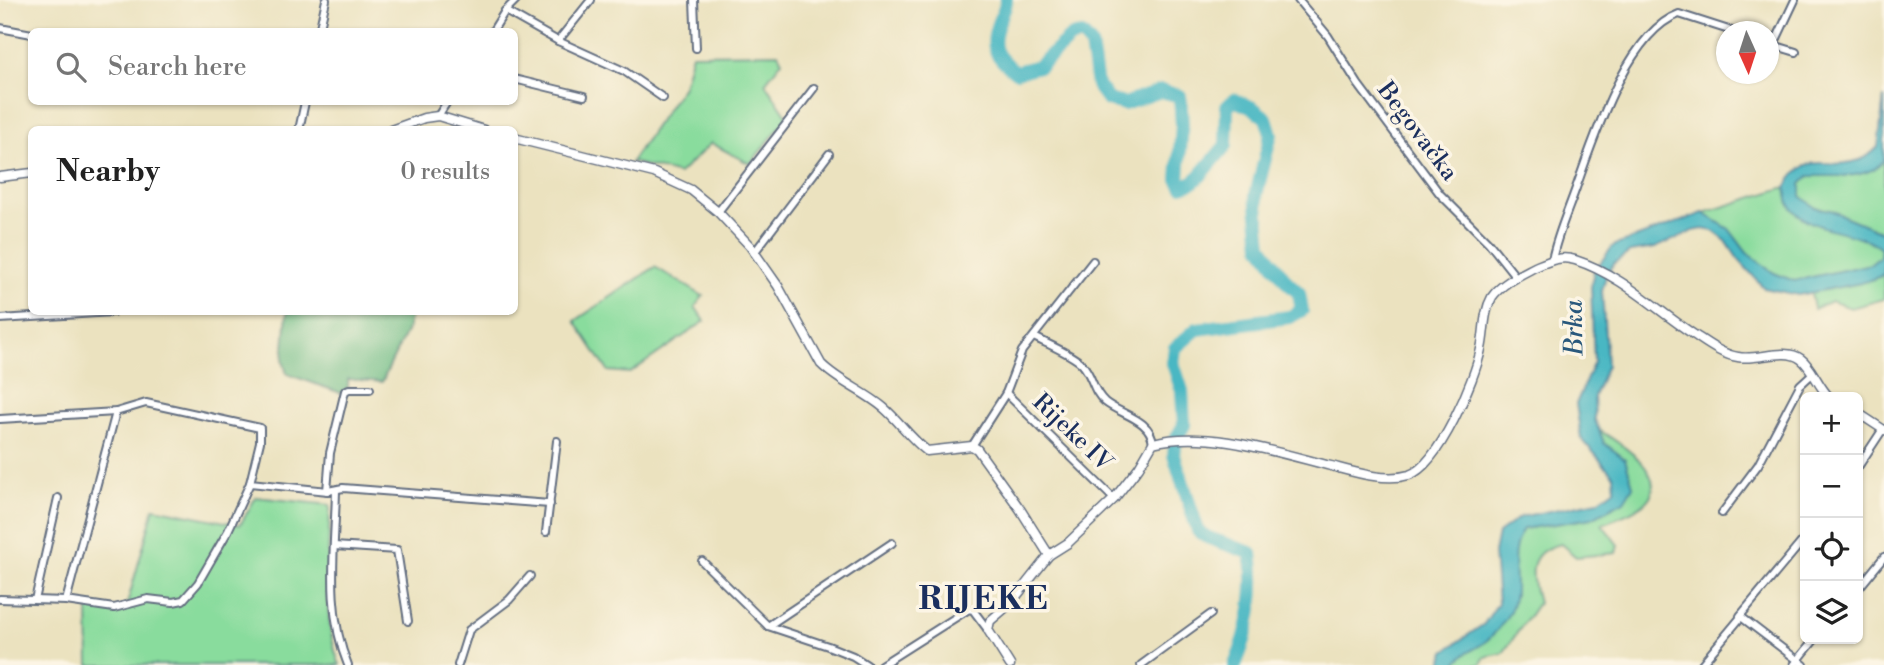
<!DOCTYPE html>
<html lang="en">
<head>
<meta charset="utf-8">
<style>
  :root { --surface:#fff; --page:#f6f6f6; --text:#222; --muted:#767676; --line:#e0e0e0 }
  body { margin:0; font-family:"Libre Bodoni",serif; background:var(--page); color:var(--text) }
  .controls { position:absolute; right:21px; bottom:21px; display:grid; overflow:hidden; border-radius:10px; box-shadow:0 2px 5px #0004 }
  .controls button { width:63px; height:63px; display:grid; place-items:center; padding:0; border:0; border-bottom:2px solid var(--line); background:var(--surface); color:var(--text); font:35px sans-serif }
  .compass { position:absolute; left:1716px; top:21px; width:63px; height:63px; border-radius:50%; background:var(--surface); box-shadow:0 2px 5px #0004; rotate:177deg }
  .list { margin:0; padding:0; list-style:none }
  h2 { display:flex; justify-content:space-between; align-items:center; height:91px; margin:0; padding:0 28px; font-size:30px }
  h2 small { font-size:23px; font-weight:400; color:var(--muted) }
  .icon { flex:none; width:38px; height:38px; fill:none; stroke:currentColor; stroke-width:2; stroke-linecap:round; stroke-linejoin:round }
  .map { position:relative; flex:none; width:1884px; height:665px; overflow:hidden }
  .search { position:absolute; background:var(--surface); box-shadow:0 2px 5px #0004; left:28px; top:28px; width:490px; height:77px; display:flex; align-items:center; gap:18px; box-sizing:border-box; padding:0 24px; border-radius:10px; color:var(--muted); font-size:26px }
  .panel { position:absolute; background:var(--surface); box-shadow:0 2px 5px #0004; left:28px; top:126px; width:490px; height:189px; border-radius:10px }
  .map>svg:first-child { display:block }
  .green { fill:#89dc9d; stroke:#52867e; stroke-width:2 }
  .forest { fill:#6ebc84; stroke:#447671; stroke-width:2 }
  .water { fill:#49b7c3; stroke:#327390; stroke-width:2 }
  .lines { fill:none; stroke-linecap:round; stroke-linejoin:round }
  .river { stroke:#49b7c3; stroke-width:14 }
  .minor-casing { stroke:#646e80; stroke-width:10 }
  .tertiary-casing { stroke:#646e80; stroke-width:11 }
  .minor { stroke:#fff; stroke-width:6 }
  .tertiary { stroke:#fff; stroke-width:8 }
  .labels { text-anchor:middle; stroke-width:7; stroke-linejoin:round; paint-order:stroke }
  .street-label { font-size:24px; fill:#1b2f5e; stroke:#fcf5e5 }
  .water-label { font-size:26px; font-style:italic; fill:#29587c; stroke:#fcf5e5 }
  .district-label { font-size:32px; font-weight:bold; letter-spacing:2px; fill:#1b2f5e; stroke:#fcf5e5 }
</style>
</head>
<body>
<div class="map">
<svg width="1884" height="665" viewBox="0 0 1884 665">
  <rect width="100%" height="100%" fill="#fcf5e5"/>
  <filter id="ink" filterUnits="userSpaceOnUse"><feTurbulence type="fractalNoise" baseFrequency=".0143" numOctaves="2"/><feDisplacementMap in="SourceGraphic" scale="14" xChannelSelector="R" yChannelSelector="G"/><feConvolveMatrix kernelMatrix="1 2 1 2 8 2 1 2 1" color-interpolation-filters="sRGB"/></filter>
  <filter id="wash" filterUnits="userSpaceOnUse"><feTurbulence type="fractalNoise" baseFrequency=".00686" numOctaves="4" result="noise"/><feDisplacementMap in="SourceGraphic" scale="28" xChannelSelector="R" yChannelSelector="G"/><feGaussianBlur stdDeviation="1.57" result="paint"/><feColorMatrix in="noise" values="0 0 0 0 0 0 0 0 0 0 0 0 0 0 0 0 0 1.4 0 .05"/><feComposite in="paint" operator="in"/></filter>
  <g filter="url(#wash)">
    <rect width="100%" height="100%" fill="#ebe2bf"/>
    <!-- green -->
    <g class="green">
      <path d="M778 53 782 61 765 83 788 117 750 164 711 143 679 174 631 162 683 86 692 54Z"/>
      <path d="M1884 160V233L1830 210 1814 207 1801 197V184L1809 175C1832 175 1869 181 1884 160Z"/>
      <path d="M1786 187 1789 203 1822 226 1870 239 1881 248 1880 257 1871 264 1794 281 1774 273 1747 253 1729 229 1703 213Z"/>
      <path d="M655 267 703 296 695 307 705 321 630 373 608 371 575 321Z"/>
      <path d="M1884 275V299L1851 308 1831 301 1814 309 1811 292 1861 283Z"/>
      <path d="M1599 430C1618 442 1667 472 1649 498 1640 511 1616 518 1602 524L1618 545 1616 553 1576 557 1561 544C1526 551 1530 575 1538 603L1503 653 1485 657 1480 665H1455L1460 657 1484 643 1515 596 1513 554 1516 541 1523 529 1592 518 1633 486 1625 459 1604 443Z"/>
      <path d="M256 497 330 505C329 553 321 621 340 665H89L88 608 109 611 126 608 154 508 240 525Z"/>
    </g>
    <!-- forest -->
    <path class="forest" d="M287 312H412L407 330 382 382 348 379V387L341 393 287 374 283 361Z"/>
    <!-- water -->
    <path class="water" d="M1884 97V160C1869 181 1832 175 1809 176L1801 184V196L1814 207 1830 210 1884 233V275L1861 283 1798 295 1764 288 1738 259 1726 241 1713 231 1703 229 1693 231 1655 248 1630 252 1614 263 1606 276 1602 291 1607 365 1594 396 1595 420 1604 443 1625 459 1633 486 1624 501 1592 518 1523 529C1504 559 1524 584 1509 613 1503 624 1495 634 1485 642 1474 650 1462 653 1455 665H1442L1445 651 1484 624 1498 603 1494 553 1498 533 1520 517 1598 501 1615 489 1614 476 1581 438 1576 404 1594 362 1591 285 1594 271 1613 246 1703 213 1729 229 1747 253 1774 273 1794 281 1871 264 1880 257 1881 248C1856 228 1804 233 1789 203 1787 199 1787 192 1786 187 1809 147 1825 172 1860 160 1867 158 1873 152 1878 147Z"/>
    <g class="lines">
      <!-- river -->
      <path class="river" d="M1006 0C1006 8 1002 14 999 21 989 47 995 57 1016 72L1039 66 1071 37 1082 35 1091 45 1097 85 1108 100 1124 104 1161 91 1180 96 1182 125 1178 179 1182 186 1193 182 1200 176 1226 145 1227 107 1234 100 1253 108 1266 118 1271 134 1256 195 1261 246 1287 282 1299 293 1302 310 1290 317 1197 329 1175 348 1173 363 1182 391 1184 425 1176 439 1174 455 1198 531 1209 538 1251 553C1257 590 1250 630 1235 665"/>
    </g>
  </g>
  <g filter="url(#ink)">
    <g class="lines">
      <!-- minor casing -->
      <g class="minor-casing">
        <g id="minor">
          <path d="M694 0 696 48"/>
          <path d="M1298 0 1328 36 1358 84 1440 194 1489 243 1516 277"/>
          <path d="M505 11 558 41 624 71 663 98"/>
          <path d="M0 28 32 34"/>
          <path d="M319 32 326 0"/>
          <path d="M492 32 505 11 516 0"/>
          <path d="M558 41 591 0"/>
          <path d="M1770 44 1796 52"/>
          <path d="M1771 44 1777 38 1795 0"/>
          <path d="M514 79 584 96"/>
          <path d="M438 116 447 102"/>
          <path d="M299 130 305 102"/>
          <path d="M718 212 814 88"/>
          <path d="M754 253 829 154"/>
          <path d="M1552 260C1557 235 1568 211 1576 188 1594 138 1627 33 1679 14L1735 32"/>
          <path d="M0 319 113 312"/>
          <path d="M1034 337C1049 345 1070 353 1082 364 1093 376 1092 391 1105 402 1121 415 1151 419 1153 443"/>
          <path d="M1006 393 1114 499"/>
          <path d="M0 419 116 412 146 403 260 428V442L250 483 328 491 343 488 550 504"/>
          <path d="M972 446 1006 393 1022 351 1093 261"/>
          <path d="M1858 467 1883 429"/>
          <path d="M336 490C335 548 325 610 348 665"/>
          <path d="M327 491 330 453 345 391 349 389H370"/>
          <path d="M1722 513 1758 465 1800 385 1812 374"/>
          <path d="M546 532 557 441"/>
          <path d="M334 546 397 550 408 621"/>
          <path d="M702 561 768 626 828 646 853 656 867 665"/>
          <path d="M1858 589 1884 557"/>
          <path d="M0 599 66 601 114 608 148 599 173 602 183 600 198 583 228 531 250 483"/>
          <path d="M35 600 58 498"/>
          <path d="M66 601 116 412"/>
          <path d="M768 626 892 543"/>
          <path d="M458 665 469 630 509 600 530 576"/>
          <path d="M881 665 969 609 973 610 988 630"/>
          <path d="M1141 665 1211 614"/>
          <path d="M1701 665 1741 617"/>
          <path d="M1794 665 1815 639"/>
          <path d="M1804 665 1740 616 1805 538"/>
        </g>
      </g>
      <!-- tertiary casing -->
      <g class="tertiary-casing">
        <g id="tertiary">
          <path d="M391 130 424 118 438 116 484 130"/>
          <path d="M514 138 654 173 691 190 718 212 750 246 778 286 821 364C839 382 864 391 884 408 899 421 911 439 927 451L972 446 977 449 1020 509 1049 555"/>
          <path d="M0 177 32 173"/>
          <path d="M1858 413 1884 430"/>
          <path d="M1010 665 988 630 990 621 1011 603 1049 555 1068 543 1114 499 1139 467 1153 443C1207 429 1279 453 1331 466 1354 472 1385 482 1409 475 1439 465 1475 379 1481 349 1485 332 1483 313 1492 297 1502 283 1520 275 1535 267 1549 261 1561 255 1575 260 1622 275 1656 310 1696 336 1708 344 1723 355 1738 357 1757 361 1785 347 1801 359 1812 367 1818 386 1829 397"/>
        </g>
      </g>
      <!-- minor -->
      <use href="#minor" class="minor"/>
      <!-- tertiary -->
      <use href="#tertiary" class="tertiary"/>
    </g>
  </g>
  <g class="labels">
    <!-- street labels -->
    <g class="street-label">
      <text transform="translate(1418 131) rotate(53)" y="8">Begovačka</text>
      <text transform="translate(1073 432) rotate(44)" y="8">Rijeke IV</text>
    </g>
    <!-- water labels -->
    <g class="water-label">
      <text transform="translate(1573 328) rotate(-91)" y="9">Brka</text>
    </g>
    <!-- district labels -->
    <g class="district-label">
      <text x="984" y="609">RIJEKE</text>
    </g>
  </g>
</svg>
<div class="controls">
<button>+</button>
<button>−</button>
<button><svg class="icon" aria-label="locate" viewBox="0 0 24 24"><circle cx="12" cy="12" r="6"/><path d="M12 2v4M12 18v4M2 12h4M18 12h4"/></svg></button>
<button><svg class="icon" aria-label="layers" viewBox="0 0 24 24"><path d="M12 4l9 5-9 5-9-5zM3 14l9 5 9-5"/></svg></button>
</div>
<svg class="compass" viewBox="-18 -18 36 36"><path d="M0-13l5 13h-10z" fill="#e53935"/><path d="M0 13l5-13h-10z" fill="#767676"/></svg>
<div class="search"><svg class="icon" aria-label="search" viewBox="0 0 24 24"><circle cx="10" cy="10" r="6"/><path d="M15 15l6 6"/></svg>Search here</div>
<section class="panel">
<h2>Nearby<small>0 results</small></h2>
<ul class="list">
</ul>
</section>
</div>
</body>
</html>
